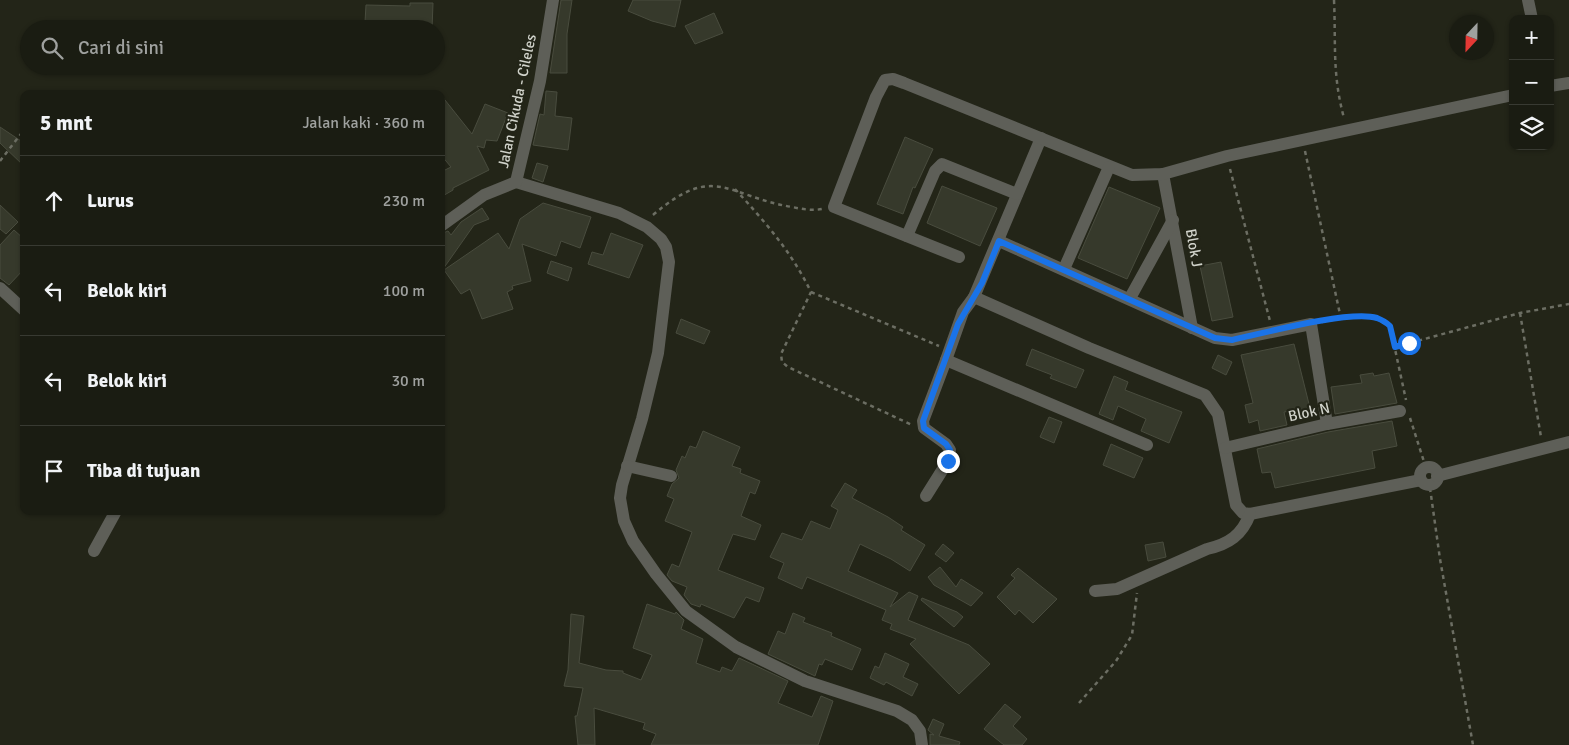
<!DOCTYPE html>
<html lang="id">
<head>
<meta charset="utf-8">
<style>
  :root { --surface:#1a1c12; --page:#272920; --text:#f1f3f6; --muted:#9fa19f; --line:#383a32 }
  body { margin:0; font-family:Signika,sans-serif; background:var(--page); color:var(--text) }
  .controls { position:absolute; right:15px; top:15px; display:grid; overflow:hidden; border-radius:10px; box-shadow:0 1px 4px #0004 }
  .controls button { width:45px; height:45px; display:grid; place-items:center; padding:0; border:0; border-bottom:1px solid var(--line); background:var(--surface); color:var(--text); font:25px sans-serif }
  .compass { position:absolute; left:1449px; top:15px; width:45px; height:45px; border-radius:50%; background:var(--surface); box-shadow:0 1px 4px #0004; rotate:202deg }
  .stop { position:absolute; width:15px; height:15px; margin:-11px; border:4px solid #1a73e8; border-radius:50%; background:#fff }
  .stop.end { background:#1a73e8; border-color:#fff; box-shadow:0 1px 5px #0008 }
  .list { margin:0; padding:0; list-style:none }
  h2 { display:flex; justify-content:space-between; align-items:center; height:65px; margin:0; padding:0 20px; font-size:21px }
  h2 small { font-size:16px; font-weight:400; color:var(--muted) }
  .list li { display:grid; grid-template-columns:32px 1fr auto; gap:15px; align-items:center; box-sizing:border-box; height:90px; padding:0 20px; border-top:1px solid var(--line) }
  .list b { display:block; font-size:19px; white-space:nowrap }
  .list em { font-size:16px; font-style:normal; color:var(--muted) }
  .icon { flex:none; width:28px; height:28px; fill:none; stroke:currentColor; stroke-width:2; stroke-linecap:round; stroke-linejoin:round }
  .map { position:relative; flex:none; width:1569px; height:745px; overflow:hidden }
  .search { position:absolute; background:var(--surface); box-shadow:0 1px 4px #0004; left:20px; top:20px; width:425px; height:55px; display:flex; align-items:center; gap:12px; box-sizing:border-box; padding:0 18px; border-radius:28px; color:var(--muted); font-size:19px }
  .panel { position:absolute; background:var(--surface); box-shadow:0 1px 4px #0004; left:20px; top:90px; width:425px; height:425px; border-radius:10px }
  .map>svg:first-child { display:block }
  .building { fill:#36392b; stroke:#494c3e }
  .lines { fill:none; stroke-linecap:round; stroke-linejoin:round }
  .path { stroke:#6c6e63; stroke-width:2.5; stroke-dasharray:4 4; stroke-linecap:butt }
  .minor { stroke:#5e5f58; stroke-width:12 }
  .route { stroke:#1a73e8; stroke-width:6 }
  .labels { text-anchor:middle; stroke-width:4.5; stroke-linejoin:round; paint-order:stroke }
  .street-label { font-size:15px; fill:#d0d2ca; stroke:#232518 }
</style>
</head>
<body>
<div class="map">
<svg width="1569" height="745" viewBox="0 0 1569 745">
  <rect width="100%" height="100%" fill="#232518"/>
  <!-- building -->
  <g class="building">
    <path d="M561 0H572L567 34V73H550Z"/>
    <path d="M633 0H681L675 27 652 21 628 11Z"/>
    <path d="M410 3H433L432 29H409V24L365 22 366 5 410 6Z"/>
    <path d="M714 13 723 33 695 44 685 26Z"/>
    <path d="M546 91 557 92 555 116 572 118 568 150 533 145 540 114 544 115Z"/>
    <path d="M441 95 472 134 485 104 508 113 497 141 486 140 484 148 477 146 489 170 453 188V190L441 197V169L443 171 451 167 441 155Z"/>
    <path d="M0 127 24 143V166L0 143Z"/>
    <path d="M905 137 933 149 915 188 913 187 903 214 877 204Z"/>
    <path d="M537 163 548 166 543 182 532 178Z"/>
    <path d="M942 186 997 208 980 246 927 223Z"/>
    <path d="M1109 187 1160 208 1127 279 1078 258Z"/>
    <path d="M543 203 591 217 580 248 561 241 556 256 522 244 531 281 512 286 513 289 507 292 513 309 482 319 470 289 461 294 444 270 498 233 509 249 520 219Z"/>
    <path d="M0 205 18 222 6 234 0 229Z"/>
    <path d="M482 208 489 219 474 225 441 272V234L448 231 451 235 461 222Z"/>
    <path d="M14 230 24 239V269L9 285 0 278V245Z"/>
    <path d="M611 233 643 245 629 278 588 264 592 252 603 255Z"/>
    <path d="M551 261 572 268 568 281 547 273Z"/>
    <path d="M1221 262 1233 317 1212 321 1200 266Z"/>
    <path d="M681 319 710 331 704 344 676 333Z"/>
    <path d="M1294 344 1310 408 1284 412 1287 425 1260 431 1258 420 1249 423 1245 405 1253 403 1241 355Z"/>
    <path d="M1032 349 1084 370 1076 388 1050 378 1052 375 1026 365Z"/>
    <path d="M1218 355 1232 362 1226 375 1212 368Z"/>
    <path d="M1373 373 1374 376 1389 373 1397 403 1335 414 1331 387 1362 383 1360 375Z"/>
    <path d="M1114 376 1128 382 1125 390 1182 412 1169 443 1141 431 1146 419 1118 406 1113 420 1099 414Z"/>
    <path d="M1049 417 1062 422 1054 443 1040 437Z"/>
    <path d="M1392 421 1397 446 1372 451 1375 468 1275 488 1271 472 1262 473 1257 449 1328 432Z"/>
    <path d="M703 431 740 447 732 466 741 469 740 473 760 481 755 494 750 492 741 516 761 525 755 540 733 534 718 570 764 588 759 602 746 597 734 618 701 604 700 607 691 604 684 595 687 587 672 581 667 575 672 564 679 567 692 532 665 521 674 499 667 496 672 484 679 478 676 470 682 456 685 458 690 446 696 448Z"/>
    <path d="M1111 444 1143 458 1134 478 1103 465Z"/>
    <path d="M845 483 857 490 852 498 888 517 903 527 901 530 925 545 910 571 891 559 860 544 848 571 898 593 890 607 909 592 918 596 908 620 969 645 990 664 959 694 910 644 916 639 890 629 892 624 882 620 886 610 807 577 802 589 778 578 784 563 770 557 782 533 802 540 811 521 830 529 838 510 831 506Z"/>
    <path d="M1163 542 1166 557 1148 561 1145 545Z"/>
    <path d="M943 544 954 553 946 562 935 554Z"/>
    <path d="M940 567 956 587 961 579 983 593 971 606 934 585 928 577Z"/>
    <path d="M1018 568 1057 599 1033 623 1019 610 1015 615 997 597 1015 578 1011 575Z"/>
    <path d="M922 598 957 612 963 617 954 627 921 600Z"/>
    <path d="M647 604 675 614 676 612 684 620 681 629 703 639 696 663 720 672 722 667 732 671 739 658 752 664 788 681 778 703 812 717 821 696 833 701 818 745H651L656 734 643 729 645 723 594 708 595 745H578L575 716H577L583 688 564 686 568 670 571 614 584 616 579 663 606 670 623 671V673L641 680 652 655 633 648Z"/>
    <path d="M793 613 805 618 803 622 832 633 831 636 861 649 852 670 825 659 822 665 819 664 815 676 768 654 778 631 785 634Z"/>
    <path d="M885 653 909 664 903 677 918 684 912 696 886 682 884 685 870 678 875 666 879 668Z"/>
    <path d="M1005 704 1021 717 1013 726 1027 739 1022 745H1004L984 729Z"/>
    <path d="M933 719 944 724 939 736 960 742 959 745H930V734L934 735 928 730Z"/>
  </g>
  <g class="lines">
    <!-- path -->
    <g class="path">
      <path d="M1334 0C1336 44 1332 74 1344 118"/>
      <path d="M49 94 51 91"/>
      <path d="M1305 151 1341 319"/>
      <path d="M0 161 24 130"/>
      <path d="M1230 169 1270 321"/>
      <path d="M735 189C765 222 791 251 811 292L781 354 782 362 788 367 912 425"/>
      <path d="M653 215C715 162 726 196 792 207 802 209 812 211 822 209"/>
      <path d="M811 292 939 346"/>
      <path d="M1520 313 1541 437"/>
      <path d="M1322 322C1345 318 1370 311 1390 326L1406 400"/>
      <path d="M1395 347 1520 313 1569 304"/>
      <path d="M1410 418 1426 468"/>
      <path d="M1430 488 1440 559 1473 745"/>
      <path d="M1079 703 1116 661 1132 635 1137 593"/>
    </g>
    <!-- minor -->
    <g class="minor">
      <path d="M1528 0 1532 19"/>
      <path d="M1550 86 1569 83"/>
      <path d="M1041 138 974 297 1089 348 1205 395 1218 414 1236 505 1243 513 1250 514 1421 480"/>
      <path d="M1163 174 1192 328"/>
      <path d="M516 182 619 213 647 227 661 239 666 247 669 262 658 353 642 419 622 485 620 498 624 521 633 541 656 574 686 611 736 647 805 681 897 711 912 720 920 731 922 745"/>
      <path d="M441 226 484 195 516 182 540 81 553 0"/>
      <path d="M907 236 935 171 942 164 1017 194"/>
      <path d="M999 241 1215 338 1232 340 1311 324 1327 424"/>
      <path d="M959 257 834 207 876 97 885 80 893 79 904 83 1132 175 1163 174 1227 156 1513 95"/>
      <path d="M1064 269 1109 167"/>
      <path d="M0 288 24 310"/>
      <path d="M974 297 963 312 946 360 1147 445"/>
      <path d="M1130 298 1173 220"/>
      <path d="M1225 448 1327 424 1400 411"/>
      <path d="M627 466 671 476"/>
      <circle cx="1429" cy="476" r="9"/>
      <path d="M1437 476 1569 442"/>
      <path d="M926 496 948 461 950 450 946 444 924 428 923 421 946 360"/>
      <path d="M94 551 116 511"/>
      <path d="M1095 591 1117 589 1207 549C1229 544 1242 535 1250 514"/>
    </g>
  </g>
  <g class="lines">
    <!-- route -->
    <path class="route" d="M948 461 950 450 946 444 924 428 923 421 958 324 982 283 999 241 1215 338 1232 340C1264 333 1349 310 1377 318 1382 320 1386 322 1390 326L1395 347 1409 343"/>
  </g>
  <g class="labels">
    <!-- street labels -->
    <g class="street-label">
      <text transform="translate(517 101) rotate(-78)" y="5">Jalan Cikuda - Cileles</text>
      <text transform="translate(1194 248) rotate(80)" y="5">Blok J</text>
      <text transform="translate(1309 412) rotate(-13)" y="5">Blok N</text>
    </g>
  </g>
</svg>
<div class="controls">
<button>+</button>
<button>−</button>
<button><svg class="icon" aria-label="layers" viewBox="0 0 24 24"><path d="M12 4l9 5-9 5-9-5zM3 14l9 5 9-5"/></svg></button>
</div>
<svg class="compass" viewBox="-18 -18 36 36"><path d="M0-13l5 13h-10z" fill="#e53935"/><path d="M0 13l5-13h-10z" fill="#9fa19f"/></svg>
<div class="stop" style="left:1409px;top:343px"></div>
<div class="stop end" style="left:948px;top:461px"></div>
<div class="search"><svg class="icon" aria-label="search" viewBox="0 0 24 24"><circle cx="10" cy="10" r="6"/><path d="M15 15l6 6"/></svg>Cari di sini</div>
<section class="panel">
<h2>5 mnt<small>Jalan kaki · 360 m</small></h2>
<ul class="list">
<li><svg class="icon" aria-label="ahead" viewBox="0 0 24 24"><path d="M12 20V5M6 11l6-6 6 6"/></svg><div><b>Lurus</b></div><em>230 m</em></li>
<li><svg class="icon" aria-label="left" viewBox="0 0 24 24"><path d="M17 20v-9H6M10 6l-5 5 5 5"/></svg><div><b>Belok kiri</b></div><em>100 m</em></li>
<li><svg class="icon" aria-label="left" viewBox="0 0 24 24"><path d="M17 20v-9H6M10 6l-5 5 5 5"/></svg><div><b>Belok kiri</b></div><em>30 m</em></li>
<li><svg class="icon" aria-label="arrive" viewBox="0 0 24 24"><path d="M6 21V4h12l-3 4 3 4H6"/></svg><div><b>Tiba di tujuan</b></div></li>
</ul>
</section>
</div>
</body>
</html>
